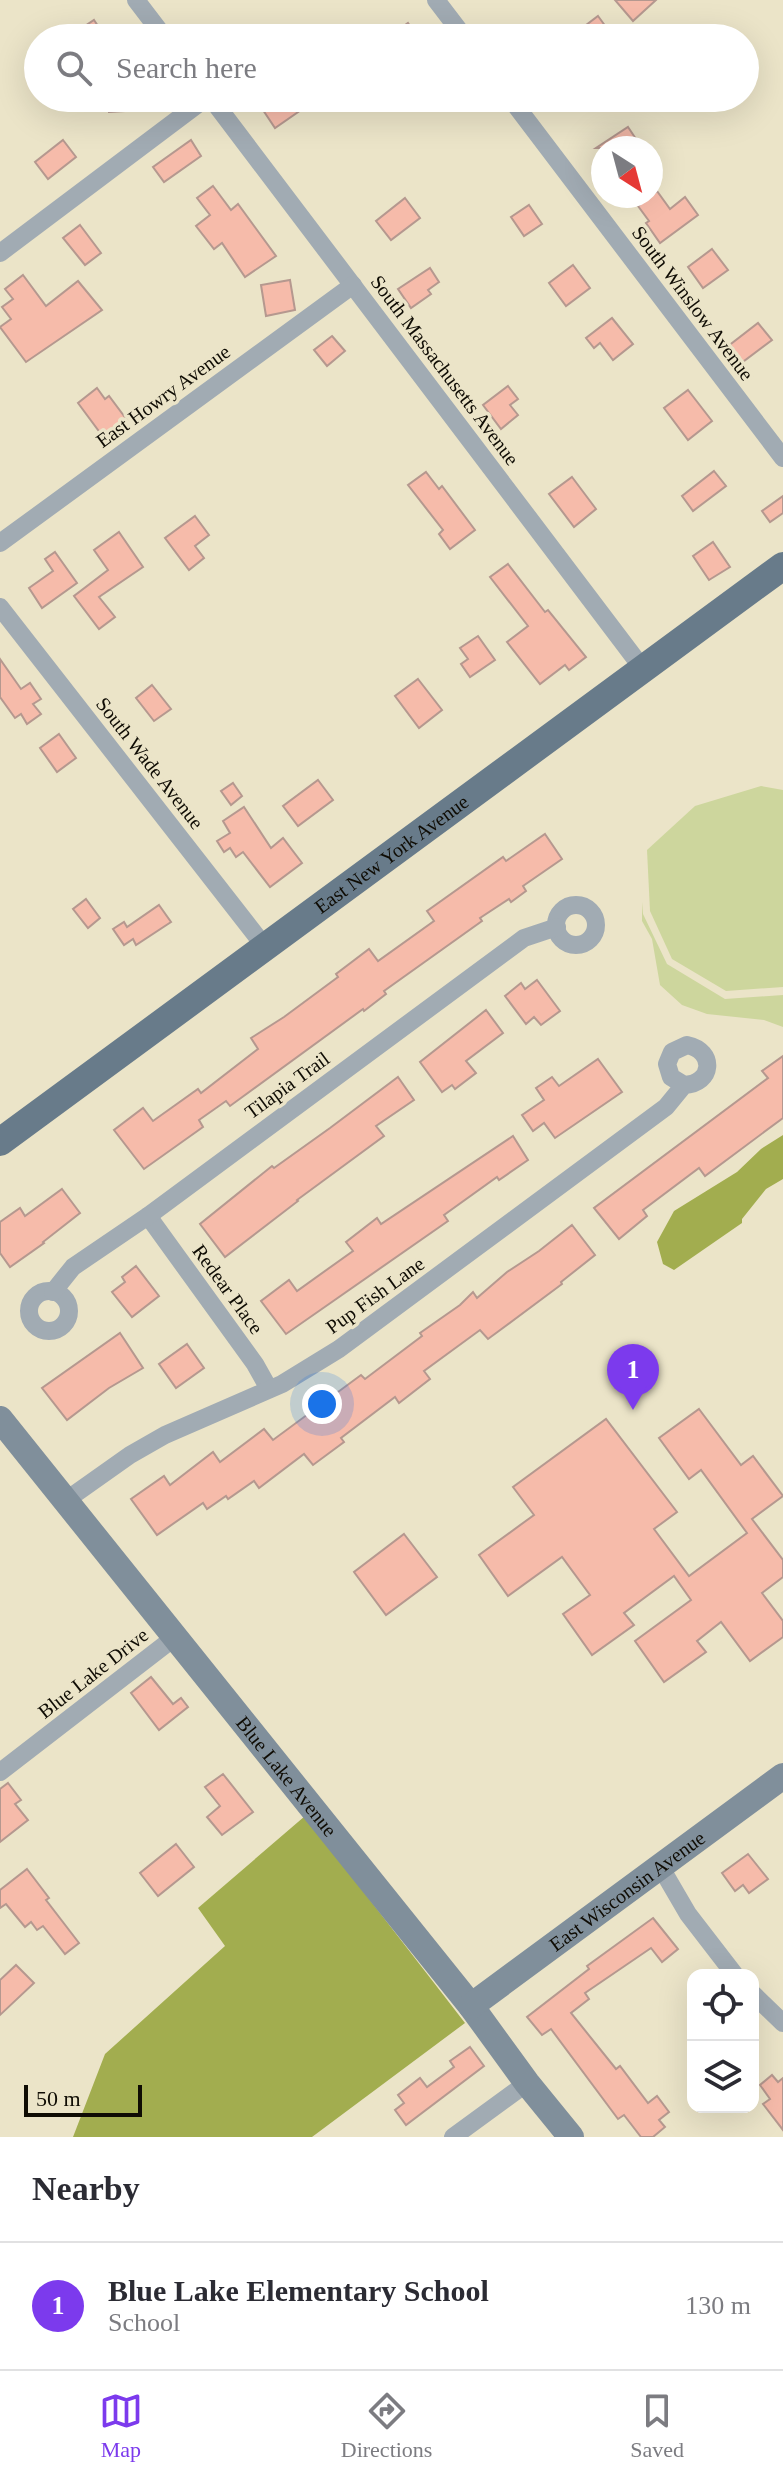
<!DOCTYPE html>
<html lang="en">
<head>
<meta charset="utf-8">
<style>
  :root { --surface:#fff; --page:#f7f7f7; --text:#2b2b33; --muted:#7c7c81; --line:#e1e1e2; --accent:#7c3aed }
  body { margin:0; font-family:"Times New Roman",serif; background:var(--page); color:var(--text) }
  .controls { position:absolute; right:24px; bottom:24px; display:grid; overflow:hidden; border-radius:16px; box-shadow:0 8px 32px #0002 }
  .controls button { width:72px; height:72px; display:grid; place-items:center; padding:0; border:0; border-bottom:2px solid var(--line); background:var(--surface); color:var(--text); font:40px sans-serif }
  .compass { position:absolute; left:591px; top:136px; width:72px; height:72px; border-radius:50%; background:var(--surface); box-shadow:0 8px 32px #0002; rotate:144deg }
  .scale { position:absolute; left:24px; bottom:20px; width:118px; box-sizing:border-box; padding-left:8px; border:4px solid #0f0c04; border-top:0; font-size:22px; line-height:28px; white-space:nowrap; color:#0f0c04; -webkit-text-stroke:6px #ebe4c8; paint-order:stroke }
  .you { position:absolute; left:322px; top:1404px; width:28px; height:28px; margin:-20px; border:6px solid #fff; border-radius:50%; background:#1a73e8; box-shadow:0 0 0 12px #1a73e833 }
  .badge { display:grid; place-items:center; width:52px; height:52px; border-radius:50%; background:var(--accent); color:#fff; font-size:26px; font-weight:700 }
  .pin { position:absolute; translate:-50% -66px; filter:drop-shadow(0 2px 4px #0008) }
  .pin::after { content:''; position:absolute; top:42px; width:28px; height:24px; background:inherit; clip-path:polygon(0 0,100% 0,50% 100%) }
  .list { margin:0; padding:0; list-style:none }
  h2 { display:flex; justify-content:space-between; align-items:center; height:104px; margin:0; padding:0 32px; font-size:34px }
  h2 small { font-size:26px; font-weight:400; color:var(--muted) }
  .list li { display:grid; grid-template-columns:52px 1fr auto; gap:24px; align-items:center; box-sizing:border-box; height:128px; padding:0 32px; border-top:2px solid var(--line) }
  .list b { display:block; font-size:30px; white-space:nowrap }
  .list p { margin:0; font-size:26px; white-space:nowrap; color:var(--muted) }
  .list em { font-size:26px; font-style:normal; color:var(--muted) }
  .icon { flex:none; width:44px; height:44px; fill:none; stroke:currentColor; stroke-width:2; stroke-linecap:round; stroke-linejoin:round }
  .map { position:relative; flex:none; width:783px; height:2137px; overflow:hidden }
  .search { position:absolute; background:var(--surface); box-shadow:0 8px 32px #0002; left:24px; right:24px; top:24px; height:88px; display:flex; align-items:center; gap:20px; box-sizing:border-box; padding:0 28px; border-radius:44px; color:var(--muted); font-size:30px }
  .sheet { height:232px; background:var(--surface) }
  nav { display:flex; justify-content:space-around; align-items:center; box-sizing:border-box; height:112px; border-top:2px solid var(--line); background:var(--surface); font-size:22px; color:var(--muted) }
  nav a { display:grid; justify-items:center; gap:4px }
  nav .on { color:var(--accent) }
  .map>svg:first-child { display:block }
  .green { fill:#cdd69d }
  .forest { fill:#a2ad4f }
  .building { fill:#f6bbaa; stroke:#b5988f; stroke-width:2 }
  .lines { fill:none; stroke-linecap:round; stroke-linejoin:round }
  .street { stroke:#a1abb3; stroke-width:18 }
  .secondary { stroke:#808f9b; stroke-width:26 }
  .primary { stroke:#687b8a; stroke-width:28 }
  .labels { text-anchor:middle; stroke-width:7; stroke-linejoin:round; paint-order:stroke }
  .street-label { font-size:20px; fill:#0f0c04; stroke:#ebe4c8 }
</style>
</head>
<body>
<div class="map">
<svg width="783" height="2137" viewBox="0 0 783 2137">
  <rect width="100%" height="100%" fill="#ebe4c8"/>
  <!-- green -->
  <g class="green">
    <path d="M761 786 783 790V987L726 991 672 959 650 911 647 850 695 806Z"/>
    <path d="M642 902 643 914 667 964 725 999 783 995V1027L764 1020 707 1014 682 1005 660 985 652 939 642 921Z"/>
  </g>
  <!-- forest -->
  <g class="forest">
    <path d="M783 1135V1179L766 1189 742 1219V1223L674 1270 663 1264 657 1242 674 1211 737 1172 761 1149Z"/>
    <path d="M305 1816 465 2023 312 2137H73L105 2054 225 1946 198 1908Z"/>
  </g>
  <!-- building -->
  <g class="building">
    <path d="M615 0H656L633 21Z"/>
    <path d="M598 16 614 38H569Z"/>
    <path d="M94 20 106 38H67Z"/>
    <path d="M408 23 415 33 408 38H387Z"/>
    <path d="M108 98H140L141 110 109 112Z"/>
    <path d="M255 98H293L301 110 275 128Z"/>
    <path d="M628 127 642 148H596Z"/>
    <path d="M63 140 76 157 48 179 35 162Z"/>
    <path d="M191 140 201 156 164 182 153 167Z"/>
    <path d="M213 186 231 210 238 204 276 256 245 277 222 243 214 249 196 226 210 215 197 198Z"/>
    <path d="M657 191 670 209 685 197 698 215 660 243 646 223 649 221 638 206Z"/>
    <path d="M405 198 420 218 391 240 376 221Z"/>
    <path d="M529 205 542 224 524 236 511 217Z"/>
    <path d="M80 225 101 253 85 265 63 238Z"/>
    <path d="M712 249 728 270 703 288 688 267Z"/>
    <path d="M573 265 590 288 566 306 549 283Z"/>
    <path d="M430 268 439 282 428 290 431 294 411 308 398 289Z"/>
    <path d="M23 275 46 306 78 281 102 310 26 362 0 327 11 319 2 307 13 299 5 289Z"/>
    <path d="M290 280 295 310 266 316 261 285Z"/>
    <path d="M612 318 633 344 613 360 600 343 594 348 586 338Z"/>
    <path d="M758 323 772 340 740 364 727 347Z"/>
    <path d="M332 336 345 351 327 366 314 350Z"/>
    <path d="M508 386 518 399 510 405 518 415 501 429 483 405Z"/>
    <path d="M97 388 105 399 109 396 127 420 104 438 78 403Z"/>
    <path d="M688 390 712 421 688 440 664 408Z"/>
    <path d="M714 471 726 486 693 511 682 496Z"/>
    <path d="M426 472 439 489 442 486 475 530 450 549 439 534 443 530 408 485Z"/>
    <path d="M572 477 596 509 574 527 549 494Z"/>
    <path d="M783 496V513L770 522 762 511Z"/>
    <path d="M195 516 209 535 195 546 204 558 189 570 165 538Z"/>
    <path d="M119 532 143 567 99 597 115 617 99 629 74 596 108 570 94 550Z"/>
    <path d="M713 542 730 567 709 580 693 556Z"/>
    <path d="M55 552 77 583 42 608 29 588 53 571 45 559Z"/>
    <path d="M508 564 545 612 548 610 586 657 569 670 565 665 540 684 507 642 528 626 490 577Z"/>
    <path d="M478 636 495 660 470 677 461 664 468 659 460 648Z"/>
    <path d="M0 659 21 689 30 683 41 699 33 704 41 714 27 724 21 714 15 718 0 697Z"/>
    <path d="M418 679 442 710 419 728 395 696Z"/>
    <path d="M152 685 171 709 154 721 136 698Z"/>
    <path d="M59 734 76 758 57 772 40 748Z"/>
    <path d="M318 780 333 800 298 826 283 806Z"/>
    <path d="M233 783 242 796 231 805 221 791Z"/>
    <path d="M244 807 271 848 283 838 302 863 270 887 243 852 236 857 230 848 224 852 217 841 230 833 223 821Z"/>
    <path d="M545 834 562 859 523 886 526 891 511 902 509 899 480 918 482 921 384 991 386 994 364 1011 363 1009 230 1106 226 1101 199 1120 203 1127 144 1169 114 1130 143 1108 153 1121 198 1089 201 1093 258 1049 251 1038 284 1017 338 977 336 974 369 949 378 961 434 921 427 911 503 857 506 861Z"/>
    <path d="M86 899 100 918 88 928 73 909Z"/>
    <path d="M159 905 171 922 136 945 133 939 124 945 113 929 124 922 127 927Z"/>
    <path d="M537 980 560 1011 541 1025 534 1017 526 1024 505 996 521 983 525 989Z"/>
    <path d="M486 1010 503 1033 466 1061 476 1073 455 1089 452 1085 442 1092 420 1062Z"/>
    <path d="M783 1056V1118L705 1176 699 1168 643 1210 647 1216 619 1239 594 1208 768 1078 762 1071Z"/>
    <path d="M598 1059 622 1092 555 1138 544 1123 533 1131 522 1115 544 1100 536 1088 552 1077 559 1086Z"/>
    <path d="M398 1077 414 1100 376 1126 384 1136 297 1200 298 1201 225 1257 200 1224 272 1166 274 1168 330 1128Z"/>
    <path d="M513 1136 528 1160 499 1180 497 1177 444 1215 448 1221 286 1334 261 1301 289 1280 297 1291 353 1251 346 1242 377 1218 381 1224Z"/>
    <path d="M62 1189 80 1213 43 1242 44 1243 10 1267 0 1253V1222L20 1208 25 1216Z"/>
    <path d="M572 1225 595 1255 561 1282 562 1284 488 1339 480 1330 424 1371 430 1379 399 1403 395 1397 341 1438 344 1442 313 1465 304 1454 259 1488 254 1481 228 1499 226 1496 207 1509 203 1503 157 1535 131 1499 164 1476 170 1485 213 1452 220 1462 264 1429 273 1440 361 1375 365 1379 422 1336 420 1333 460 1305 473 1292 477 1298 507 1272 539 1251Z"/>
    <path d="M136 1266 159 1296 132 1317 112 1292 125 1282 122 1277Z"/>
    <path d="M120 1333 143 1368 109 1388 67 1420 42 1388Z"/>
    <path d="M187 1344 204 1368 176 1388 159 1364Z"/>
    <path d="M699 1409 741 1465 753 1456 783 1496 752 1519 783 1560V1577L762 1593 783 1621V1637L750 1661 721 1622 697 1641 706 1652 664 1682 635 1641 691 1600 674 1576 624 1613 634 1625 592 1655 563 1614 590 1595 562 1557 508 1596 479 1555 534 1515 513 1487 606 1419 677 1512 654 1529 689 1576 747 1533 701 1470 689 1479 659 1438Z"/>
    <path d="M404 1534 437 1577 386 1615 354 1572Z"/>
    <path d="M151 1677 173 1704 181 1698 188 1707 159 1730 131 1693Z"/>
    <path d="M223 1774 253 1812 222 1835 207 1817 220 1806 205 1787Z"/>
    <path d="M8 1783 21 1800 15 1804 28 1820 0 1842V1789Z"/>
    <path d="M176 1844 194 1867 158 1896 140 1873Z"/>
    <path d="M748 1854 768 1879 749 1893 743 1885 735 1891 722 1873Z"/>
    <path d="M27 1869 49 1898 46 1900 79 1943 65 1954 43 1926 37 1930 31 1922 25 1927 6 1904 0 1908V1890Z"/>
    <path d="M653 1918 678 1949 662 1962 651 1948 585 1993 589 1999 571 2013 616 2069 620 2066 648 2103 657 2096 669 2112 659 2120 665 2127 653 2137H641L624 2115 618 2119 551 2029 542 2035 527 2017 589 1969 587 1966Z"/>
    <path d="M16 1965 34 1983 0 2015V1980Z"/>
    <path d="M470 2047 484 2066 406 2125 395 2110 404 2103 398 2095 420 2078 427 2087 454 2067 450 2061Z"/>
    <path d="M772 2075 778 2082 783 2078V2130L763 2104 770 2099 760 2085Z"/>
  </g>
  <g class="lines">
    <!-- street -->
    <g class="street">
      <path d="M136 0 165 38"/>
      <path d="M436 0 465 38"/>
      <path d="M211 98 643 669"/>
      <path d="M510 98 783 458"/>
      <path d="M0 253 206 98"/>
      <path d="M0 543 353 285"/>
      <path d="M0 607 265 947"/>
      <circle cx="576" cy="925" r="20"/>
      <path d="M148 1216 255 1364 269 1389"/>
      <circle cx="49" cy="1311" r="20"/>
      <path d="M53 1292 73 1267 148 1216 524 938 557 927"/>
      <path d="M65 1501 130 1455 165 1435 282 1384 339 1349 666 1107 684 1085C713 1084 716 1051 687 1045L672 1052 667 1064 671 1077 684 1085"/>
      <path d="M0 1772 175 1637"/>
      <path d="M660 1866 688 1914 735 1975"/>
      <path d="M753 1994 783 2023"/>
      <path d="M453 2137 527 2083"/>
    </g>
    <!-- secondary -->
    <g class="secondary">
      <path id="s1" d="M0 1419 471 2006 527 2083 571 2137"/>
      <path id="s2" d="M471 2006 783 1776"/>
    </g>
    <!-- primary -->
    <path class="primary" id="s3" d="M0 1142 783 566"/>
  </g>
  <g class="labels">
    <!-- street labels -->
    <g class="street-label">
      <text transform="translate(693 303) rotate(53)" y="7">South Winslow Avenue</text>
      <text transform="translate(445 370) rotate(53)" y="7">South Massachusetts Avenue</text>
      <text transform="translate(163 396) rotate(-36)" y="7">East Howry Avenue</text>
      <text transform="translate(150 763) rotate(52)" y="7">South Wade Avenue</text>
      <text dy="7" stroke="none"><textPath href="#s3" startOffset="486">East New York Avenue</textPath></text>
      <text transform="translate(287 1085) rotate(-36)" y="7">Tilapia Trail</text>
      <text transform="translate(228 1289) rotate(54)" y="7">Redear Place</text>
      <text transform="translate(375 1295) rotate(-36)" y="7">Pup Fish Lane</text>
      <text transform="translate(93 1673) rotate(-38)" y="7">Blue Lake Drive</text>
      <text dy="7" stroke="none"><textPath href="#s1" startOffset="458">Blue Lake Avenue</textPath></text>
      <text dy="7" stroke="none"><textPath href="#s2" startOffset="194">East Wisconsin Avenue</textPath></text>
    </g>
  </g>
</svg>
<div class="controls">
<button><svg class="icon" aria-label="locate" viewBox="0 0 24 24"><circle cx="12" cy="12" r="6"/><path d="M12 2v4M12 18v4M2 12h4M18 12h4"/></svg></button>
<button><svg class="icon" aria-label="layers" viewBox="0 0 24 24"><path d="M12 4l9 5-9 5-9-5zM3 14l9 5 9-5"/></svg></button>
</div>
<svg class="compass" viewBox="-18 -18 36 36"><path d="M0-13l5 13h-10z" fill="#e53935"/><path d="M0 13l5-13h-10z" fill="#7c7c81"/></svg>
<div class="scale">50 m</div>
<div class="you"></div>
<div class="pin badge" style="left:633px;top:1410px">1</div>
<div class="search"><svg class="icon" aria-label="search" viewBox="0 0 24 24"><circle cx="10" cy="10" r="6"/><path d="M15 15l6 6"/></svg>Search here</div>
</div>
<section class="sheet">
<h2>Nearby<small></small></h2>
<ul class="list">
<li><span class="badge">1</span><div><b>Blue Lake Elementary School</b><p>School</p></div><em>130 m</em></li>
</ul>
</section>
<nav>
<a class="on"><svg class="icon" aria-label="map" viewBox="0 0 24 24"><path d="M3 6l6-2 6 2 6-2v14l-6 2-6-2-6 2zM9 4v14M15 6v14"/></svg>Map</a>
<a><svg class="icon" aria-label="directions" viewBox="0 0 24 24"><path d="M12 3l9 9-9 9-9-9zM9 14v-3h6M13 9l2 2-2 2"/></svg>Directions</a>
<a><svg class="icon" aria-label="saved" viewBox="0 0 24 24"><path d="M7 4h10v16l-5-4-5 4z"/></svg>Saved</a>
</nav>
</body>
</html>
